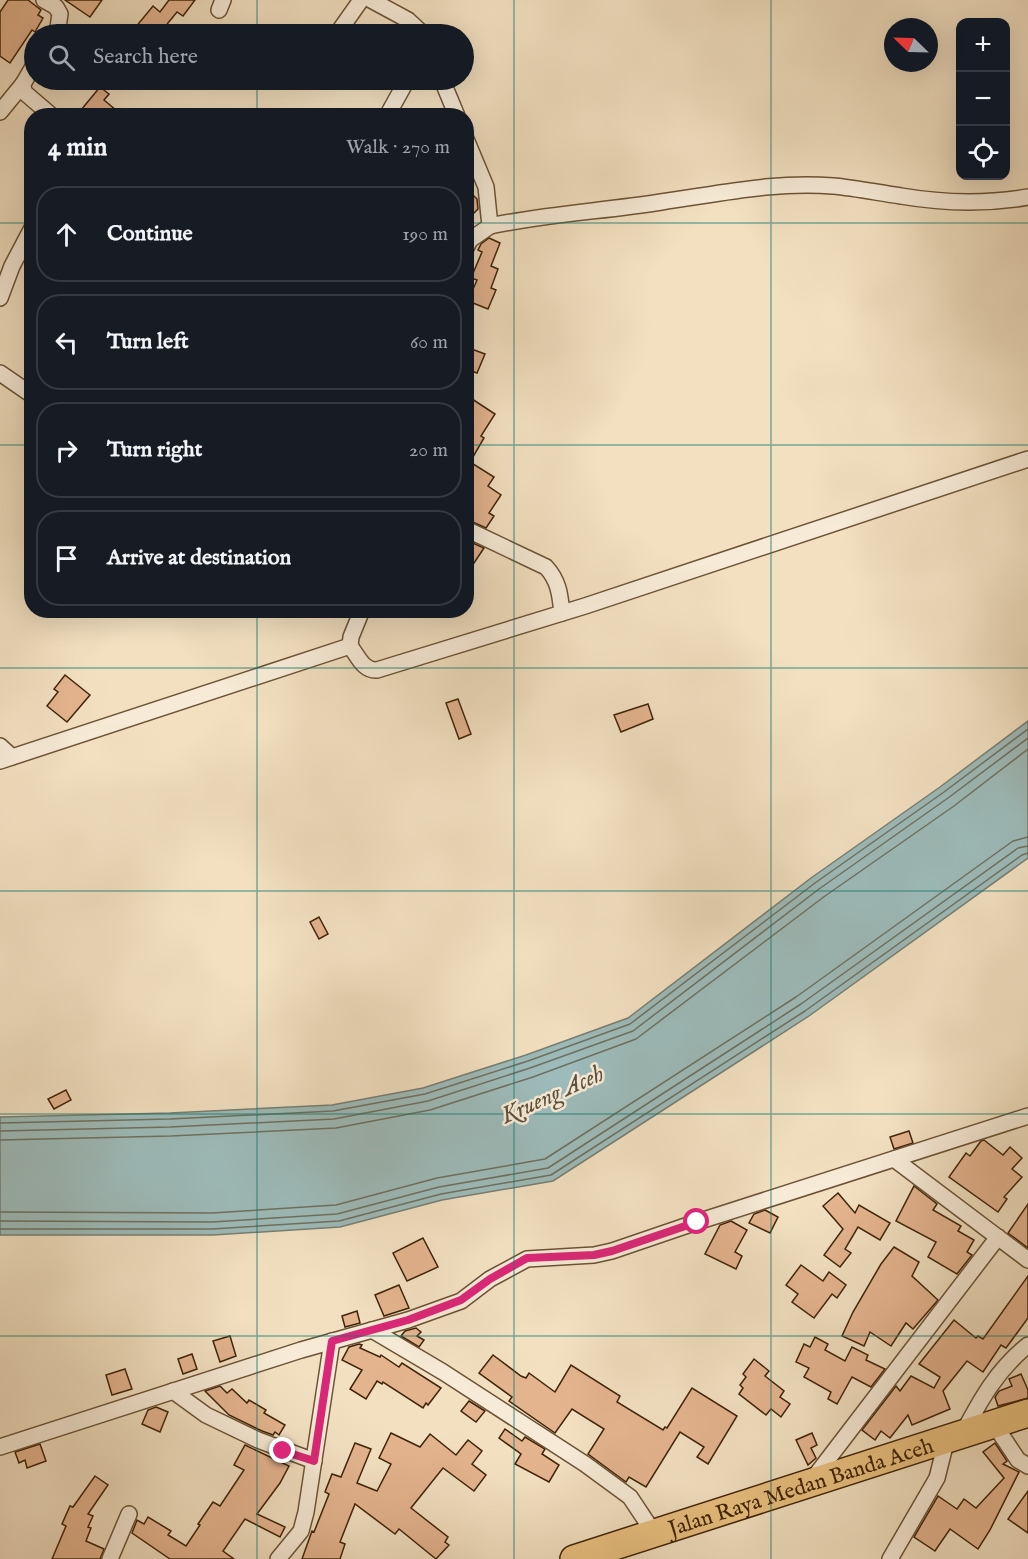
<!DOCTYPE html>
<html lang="en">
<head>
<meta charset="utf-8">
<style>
  :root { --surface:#171b24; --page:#242831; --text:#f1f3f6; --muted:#9ea1a6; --line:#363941 }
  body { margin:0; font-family:"IM FELL English",serif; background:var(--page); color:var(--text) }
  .controls { position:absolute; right:18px; top:18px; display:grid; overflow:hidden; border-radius:12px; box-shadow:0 6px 24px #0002 }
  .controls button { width:54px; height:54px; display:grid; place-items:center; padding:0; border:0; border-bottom:2px solid var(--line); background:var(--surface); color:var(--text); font:30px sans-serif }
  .compass { position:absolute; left:884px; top:18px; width:54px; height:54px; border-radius:50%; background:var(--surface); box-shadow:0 6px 24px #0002; rotate:293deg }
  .stop { position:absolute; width:18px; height:18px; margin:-14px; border:4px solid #db2777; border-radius:50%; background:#fff }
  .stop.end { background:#db2777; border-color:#fff; box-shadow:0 2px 6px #0008 }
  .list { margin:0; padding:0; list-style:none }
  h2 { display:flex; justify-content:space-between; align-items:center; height:78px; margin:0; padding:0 24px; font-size:26px }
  h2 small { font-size:20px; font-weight:400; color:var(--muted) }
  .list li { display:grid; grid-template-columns:39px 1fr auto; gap:18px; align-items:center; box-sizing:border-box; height:96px; margin:0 12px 12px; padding:0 12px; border:2px solid var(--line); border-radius:24px }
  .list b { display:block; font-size:22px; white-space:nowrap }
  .list em { font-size:20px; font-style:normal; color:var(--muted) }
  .icon { flex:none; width:33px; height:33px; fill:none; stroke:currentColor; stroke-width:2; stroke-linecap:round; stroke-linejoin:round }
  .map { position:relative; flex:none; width:1028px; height:1559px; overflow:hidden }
  .search { position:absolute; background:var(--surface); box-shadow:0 6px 24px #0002; left:24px; top:24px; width:450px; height:66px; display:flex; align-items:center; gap:15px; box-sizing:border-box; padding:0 21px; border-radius:33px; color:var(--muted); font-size:22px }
  .panel { position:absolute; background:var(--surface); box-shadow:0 6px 24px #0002; left:24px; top:108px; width:450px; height:510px; border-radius:24px }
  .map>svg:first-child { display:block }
  .water { fill:#9dbbba; stroke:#777f72; stroke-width:1.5 }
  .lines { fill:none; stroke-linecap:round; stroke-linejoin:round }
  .shore { stroke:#6e7060; stroke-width:1.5 }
  .building { fill:#e4b48f; stroke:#3f2407; stroke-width:1.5 }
  .street-casing { stroke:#6c5336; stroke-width:18 }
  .highway-casing { stroke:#3f2407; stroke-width:30 }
  .street { stroke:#f7ebd7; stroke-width:15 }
  .highway { stroke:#e9c080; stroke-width:27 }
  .route { stroke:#db2777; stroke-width:8 }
  .grid { fill:none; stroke:#0f766e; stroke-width:1.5; stroke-opacity:0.55 }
  .labels { text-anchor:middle; stroke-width:5; stroke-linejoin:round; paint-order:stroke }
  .street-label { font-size:22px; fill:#3f2407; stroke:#f7ebd7 }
  .water-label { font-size:24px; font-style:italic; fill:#5b513d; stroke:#f7ebd7 }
</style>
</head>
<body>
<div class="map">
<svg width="1028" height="1559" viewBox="0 0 1028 1559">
  <rect width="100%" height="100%" fill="#f2e0c1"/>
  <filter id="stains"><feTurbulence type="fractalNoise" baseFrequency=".00333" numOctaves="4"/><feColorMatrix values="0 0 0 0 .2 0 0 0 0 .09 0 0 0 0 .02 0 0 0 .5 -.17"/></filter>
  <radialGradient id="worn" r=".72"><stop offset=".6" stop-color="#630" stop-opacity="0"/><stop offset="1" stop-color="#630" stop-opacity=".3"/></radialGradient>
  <!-- water -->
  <path class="water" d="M1028 721V858L809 1016 553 1181 442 1200 340 1227 213 1235H0V1117L170 1113 332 1105 423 1088 526 1055 628 1018 811 878 940 787Z"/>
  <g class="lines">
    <!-- shore -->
    <g class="shore">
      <path d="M0 1123 170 1119 333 1111 425 1094 528 1061 630 1024 815 883 944 792 1028 729"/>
      <path d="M0 1131 170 1127 334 1119 428 1101 530 1068 633 1031 819 889 948 798 1028 738"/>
      <path d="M0 1140 171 1136 336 1128 430 1110 533 1077 636 1039 825 896 954 806 1028 749"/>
      <path d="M0 1212 212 1213 336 1205 437 1178 545 1159 796 997 1013 841 1028 837"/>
      <path d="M0 1221 212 1222 337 1214 439 1187 548 1168 801 1004 1018 848 1028 846"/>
      <path d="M0 1229H212L339 1221 441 1194 551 1175 805 1011 1022 855 1028 853"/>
    </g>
  </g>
  <!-- building -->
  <g class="building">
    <path d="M8 0H28L41 10 38 15 43 18 35 32 32 30 10 63 0 56V12Z"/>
    <path d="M65 0H102L90 17Z"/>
    <path d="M169 0H195L183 16 177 12 159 34H130L153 6 160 12Z"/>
    <path d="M100 87 109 94 104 100 123 116H76Z"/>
    <path d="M466 188 477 199 478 209 466 221Z"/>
    <path d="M489 238 500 243 491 266 498 269 491 288 496 290 488 309 468 301 477 280 471 278 482 252 478 250 481 244Z"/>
    <path d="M466 347 485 354 477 373 466 369Z"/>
    <path d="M466 395 495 414 481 436 484 438 470 462 494 477 488 486 501 495 489 513 494 516 486 528 466 519Z"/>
    <path d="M466 540 484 548 466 575Z"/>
    <path d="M65 675 90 695 67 722 47 706 58 692 54 689Z"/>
    <path d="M458 699 471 734 459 739 446 703Z"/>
    <path d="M648 704 653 719 621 732 614 715Z"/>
    <path d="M319 917 328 934 319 939 310 922Z"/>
    <path d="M66 1090 71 1100 54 1109 48 1099Z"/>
    <path d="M909 1131 913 1143 894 1149 890 1137Z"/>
    <path d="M984 1140 1003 1155 1010 1147 1022 1158 1012 1169 1022 1177 1004 1197 1007 1199 998 1212 949 1177 966 1153 970 1156 981 1141Z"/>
    <path d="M914 1186 937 1204 933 1210 961 1226 958 1231 974 1240 967 1252 972 1255 957 1274 928 1257 936 1242 896 1221Z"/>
    <path d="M838 1193 855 1213 859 1205 890 1223 880 1240 858 1227 845 1249 851 1253 840 1267 824 1255 843 1229 823 1206Z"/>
    <path d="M1028 1204V1248L1008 1233Z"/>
    <path d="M765 1210 778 1217 770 1233 749 1223 754 1214Z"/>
    <path d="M731 1221 747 1230 735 1252 742 1256 736 1269 705 1254 720 1225Z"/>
    <path d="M423 1238 438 1267 407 1281 393 1253Z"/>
    <path d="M894 1247 919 1262 912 1276 938 1300 913 1329 906 1323 891 1346 870 1332 864 1346 842 1336 853 1312 881 1264Z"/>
    <path d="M801 1265 823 1281 829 1272 846 1285 837 1298 832 1294 814 1318 792 1302 798 1294 786 1285Z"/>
    <path d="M1028 1276V1318L1006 1348 1001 1345 983 1372 967 1361 943 1391 950 1409 912 1425 908 1415 890 1438 881 1431 875 1440 862 1430 896 1386 900 1391 911 1376 934 1388 940 1377 919 1364 954 1320 976 1338 978 1336 983 1339Z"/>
    <path d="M399 1285 409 1308 384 1316 375 1295Z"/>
    <path d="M357 1311 360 1323 345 1327 342 1316Z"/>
    <path d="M416 1328 421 1332 417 1336 424 1340 419 1347 401 1336 405 1331Z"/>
    <path d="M230 1336 236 1356 220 1362 213 1341Z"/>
    <path d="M815 1337 828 1344 825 1350 845 1361 852 1347 868 1355 866 1360 885 1369 871 1387 852 1377 837 1404 828 1399 831 1392 804 1377 809 1368 796 1362 804 1344 810 1347Z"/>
    <path d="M359 1344 362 1345 360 1348 380 1357 381 1355 399 1367 402 1363 441 1388 428 1405 426 1403 423 1408 383 1382 382 1384 377 1381 366 1399 350 1389 362 1370 342 1360 349 1347Z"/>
    <path d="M192 1354 197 1369 183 1374 178 1359Z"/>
    <path d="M493 1355 521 1376 526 1378 529 1373 555 1392 571 1365 620 1396 617 1402 663 1430 665 1427 667 1428 692 1388 737 1416 708 1464 697 1457 704 1447 680 1432 646 1487 629 1477 626 1482 588 1454 604 1429 572 1409 555 1433 509 1401 512 1397 479 1373Z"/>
    <path d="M754 1359 769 1371 765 1376 784 1391 780 1397 790 1404 781 1417 771 1409 766 1415 739 1394 743 1388 740 1385 746 1377 743 1374Z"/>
    <path d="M125 1369 132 1389 112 1395 106 1375Z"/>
    <path d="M1021 1374 1028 1390V1398L998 1406 995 1397 999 1391 1012 1386 1009 1379Z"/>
    <path d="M220 1386 227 1393 232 1389 247 1403 249 1400 266 1410 264 1413 285 1425 279 1435 275 1432 273 1435 262 1431 229 1415 205 1391Z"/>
    <path d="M469 1401 485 1411 476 1422 461 1411Z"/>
    <path d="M156 1407 168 1412 160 1432 142 1424 148 1410Z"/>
    <path d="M505 1429 522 1441 525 1437 545 1449 542 1454 559 1465 549 1482 515 1464 521 1454 499 1438Z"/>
    <path d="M391 1433 420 1447 430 1434 456 1455 468 1440 482 1451 472 1464 486 1475 474 1491 443 1468 411 1508 448 1537 445 1542 449 1545 436 1559 399 1529 395 1534 355 1504 340 1542 345 1544 340 1559H302L312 1531 314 1532 329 1494 325 1492 332 1474 341 1477 355 1443 371 1449 357 1483 377 1491 391 1464 379 1458Z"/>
    <path d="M812 1433 817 1445 811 1448 816 1458 808 1465 796 1440Z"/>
    <path d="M995 1443 1007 1461 1003 1464 1019 1472 990 1530 978 1549 950 1529 935 1551 914 1537 938 1496 957 1509 964 1499 976 1508 1004 1478 983 1452Z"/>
    <path d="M40 1444 46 1461 27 1468 25 1460 19 1463 15 1452Z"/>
    <path d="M245 1445 289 1466 280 1483 257 1514 285 1527 280 1537 245 1519 223 1551 234 1559H170L132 1533 137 1520 144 1524 148 1517 171 1531 168 1535 186 1546 200 1525 198 1524 213 1502 220 1506 244 1470 234 1465Z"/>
    <path d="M95 1476 108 1485 88 1514 93 1516 88 1527 91 1528 86 1541 104 1549 100 1559H52L66 1526 62 1524 70 1506 73 1507Z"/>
    <path d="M1028 1491V1533L1008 1519Z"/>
  </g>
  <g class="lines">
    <!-- street casing -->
    <g class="street-casing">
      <g id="street">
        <path d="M44 0 56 7 60 14 57 34"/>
        <path d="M371 0 408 20 423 34"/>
        <path d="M219 10 223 0"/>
        <path d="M337 34 361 0"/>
        <path d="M34 65 23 84 24 92 52 116"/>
        <path d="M442 80 457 116"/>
        <path d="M0 112 23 84"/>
        <path d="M387 116 407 80"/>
        <path d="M466 139 486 187 490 226 470 240 466 248"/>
        <path d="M490 226C547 214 604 211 661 202 718 194 776 181 833 186 856 188 879 193 901 196 942 203 987 204 1028 197"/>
        <path d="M0 298 12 266 32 228"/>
        <path d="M0 373 32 395"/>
        <path d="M466 529 546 567C559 581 560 595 562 613"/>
        <path d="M350 646 351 637 362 610"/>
        <path d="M0 746 12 757"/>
        <path d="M0 761 350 646C358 656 363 671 377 670L585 606 1028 459"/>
        <path d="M894 1159 1028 1260"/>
        <path d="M372 1330 443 1372 585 1464 630 1497 654 1533"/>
        <path d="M173 1391 206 1415 258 1440 314 1461"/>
        <path d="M994 1424 1018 1460 1028 1466"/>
        <path d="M963 1433C981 1399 997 1370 1028 1345"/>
        <path d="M0 1447 301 1350 408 1320 461 1301 490 1279 527 1259 594 1255 612 1251 697 1222 1028 1116"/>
        <path d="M812 1480 998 1237"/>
        <path d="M110 1559 129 1514"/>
        <path d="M278 1559 301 1531 306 1512 332 1341"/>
        <path d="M890 1559 937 1478 947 1438"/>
      </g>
    </g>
    <!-- highway casing -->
    <g class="highway-casing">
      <g id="highway">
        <path id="s1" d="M574 1559 1028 1413"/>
      </g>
    </g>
    <!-- street -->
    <use href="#street" class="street"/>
    <!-- highway -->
    <use href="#highway" class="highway"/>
  </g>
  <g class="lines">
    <!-- route -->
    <path class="route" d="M283 1451 314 1461 332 1341 408 1320 461 1300 490 1279 527 1258 594 1255 612 1251 697 1222"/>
  </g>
  <!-- grid -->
  <path class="grid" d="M257 0V34M514 0V1559M771 0V1559M257 80V116M0 223H32M466 223H1028M0 445H32M466 445H1028M257 610V1559M0 668H1028M0 891H1028M0 1114H1028M0 1336H1028"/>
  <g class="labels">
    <!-- street labels -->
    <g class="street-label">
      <text dy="8" stroke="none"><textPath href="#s1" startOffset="238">Jalan Raya Medan Banda Aceh</textPath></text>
    </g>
    <!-- water labels -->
    <g class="water-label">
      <text transform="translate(552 1094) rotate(-24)" y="8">Krueng Aceh</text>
    </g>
  </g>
  <rect width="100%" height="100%" filter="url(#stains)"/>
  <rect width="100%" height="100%" fill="url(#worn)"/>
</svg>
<div class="controls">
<button>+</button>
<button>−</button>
<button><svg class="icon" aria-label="locate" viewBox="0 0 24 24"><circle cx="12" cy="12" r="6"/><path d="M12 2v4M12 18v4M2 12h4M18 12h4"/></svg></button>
</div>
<svg class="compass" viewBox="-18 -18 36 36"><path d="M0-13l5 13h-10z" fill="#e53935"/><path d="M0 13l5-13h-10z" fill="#9ea1a6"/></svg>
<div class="stop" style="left:697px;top:1222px"></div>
<div class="stop end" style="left:283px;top:1451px"></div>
<div class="search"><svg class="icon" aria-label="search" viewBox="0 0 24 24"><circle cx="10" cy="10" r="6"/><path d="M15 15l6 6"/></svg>Search here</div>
<section class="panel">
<h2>4 min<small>Walk · 270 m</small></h2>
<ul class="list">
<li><svg class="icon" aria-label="ahead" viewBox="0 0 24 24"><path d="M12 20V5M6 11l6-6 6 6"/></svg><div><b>Continue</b></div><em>190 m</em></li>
<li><svg class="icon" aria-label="left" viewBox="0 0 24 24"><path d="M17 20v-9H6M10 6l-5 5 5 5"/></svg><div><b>Turn left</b></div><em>60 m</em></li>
<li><svg class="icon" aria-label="right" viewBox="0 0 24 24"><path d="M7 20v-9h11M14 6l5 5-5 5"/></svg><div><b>Turn right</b></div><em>20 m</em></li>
<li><svg class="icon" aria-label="arrive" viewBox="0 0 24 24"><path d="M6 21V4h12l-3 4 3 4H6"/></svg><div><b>Arrive at destination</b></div></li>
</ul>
</section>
</div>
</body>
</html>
